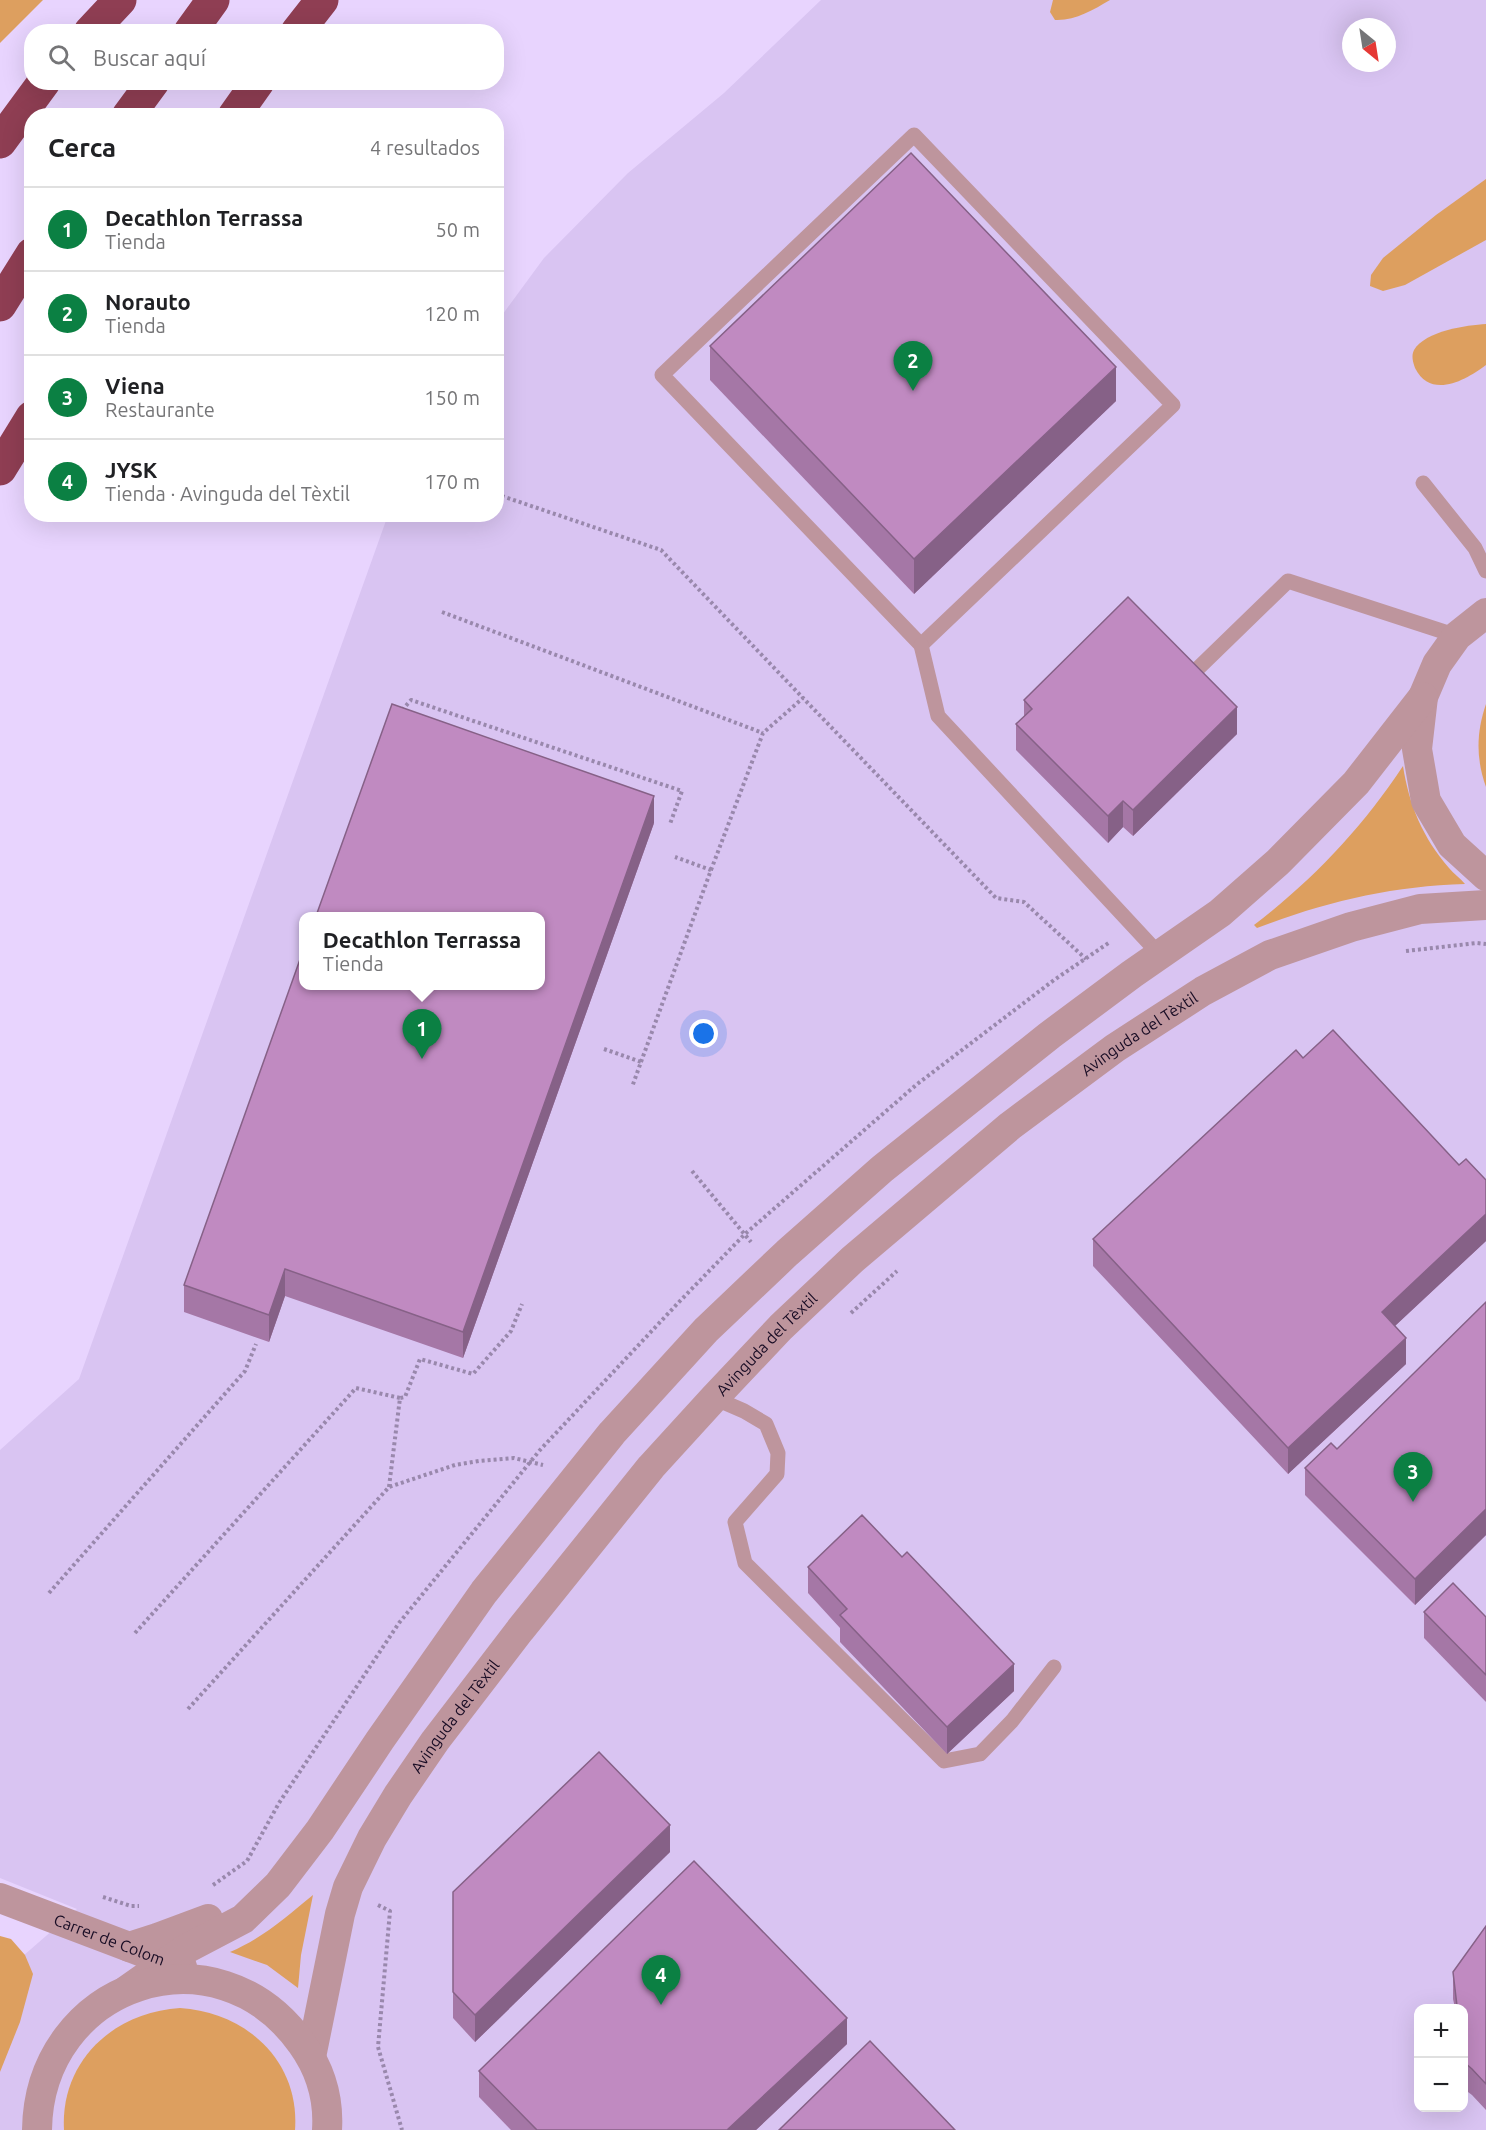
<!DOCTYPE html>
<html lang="es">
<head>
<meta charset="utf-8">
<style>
  :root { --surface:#fff; --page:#f6f6f6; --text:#202124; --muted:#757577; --line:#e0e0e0; --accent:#0b8043 }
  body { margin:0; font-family:Ubuntu,sans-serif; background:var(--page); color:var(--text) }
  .controls { position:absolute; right:18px; bottom:18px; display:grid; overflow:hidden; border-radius:12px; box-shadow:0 6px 24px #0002 }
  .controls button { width:54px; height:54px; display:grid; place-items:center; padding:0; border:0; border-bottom:2px solid var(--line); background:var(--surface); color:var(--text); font:30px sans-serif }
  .compass { position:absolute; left:1342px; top:18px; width:54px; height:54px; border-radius:50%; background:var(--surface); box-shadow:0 6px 24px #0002; rotate:150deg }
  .you { position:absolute; left:704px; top:1034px; width:21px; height:21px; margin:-15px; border:4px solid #fff; border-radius:50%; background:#1a73e8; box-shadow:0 0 0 9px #1a73e833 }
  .badge { display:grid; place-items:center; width:39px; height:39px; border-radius:50%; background:var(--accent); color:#fff; font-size:20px; font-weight:700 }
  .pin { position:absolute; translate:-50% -50px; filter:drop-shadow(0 2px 3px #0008) }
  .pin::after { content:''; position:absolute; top:32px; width:21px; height:18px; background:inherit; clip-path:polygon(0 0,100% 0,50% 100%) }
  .popup { position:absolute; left:299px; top:912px; width:246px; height:78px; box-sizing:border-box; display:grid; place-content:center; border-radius:12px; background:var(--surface); filter:drop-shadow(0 2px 4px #0005); font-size:20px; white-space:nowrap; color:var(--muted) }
  .popup b { font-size:22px; color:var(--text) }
  .popup::after { content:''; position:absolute; left:50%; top:100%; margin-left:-12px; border:12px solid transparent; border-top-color:var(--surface) }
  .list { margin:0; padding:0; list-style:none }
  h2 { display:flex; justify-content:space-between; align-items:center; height:78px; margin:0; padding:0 24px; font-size:26px }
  h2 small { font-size:20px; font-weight:400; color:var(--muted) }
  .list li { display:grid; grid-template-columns:39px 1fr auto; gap:18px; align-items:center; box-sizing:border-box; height:84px; padding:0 24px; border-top:2px solid var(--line) }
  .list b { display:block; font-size:22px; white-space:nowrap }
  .list p { margin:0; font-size:20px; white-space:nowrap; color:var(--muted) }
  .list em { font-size:20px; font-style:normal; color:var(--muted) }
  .icon { flex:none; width:33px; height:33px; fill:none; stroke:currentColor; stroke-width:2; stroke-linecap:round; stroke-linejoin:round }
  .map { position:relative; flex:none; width:1486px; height:2130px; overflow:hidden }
  .search { position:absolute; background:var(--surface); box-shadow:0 6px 24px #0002; left:24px; top:24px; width:480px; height:66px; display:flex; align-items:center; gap:15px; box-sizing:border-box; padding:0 21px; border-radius:24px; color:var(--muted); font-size:22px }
  .panel { position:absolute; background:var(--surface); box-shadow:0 6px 24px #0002; left:24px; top:108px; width:480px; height:414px; border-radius:24px }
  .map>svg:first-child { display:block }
  .built { fill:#d9c4f2; fill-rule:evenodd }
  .green { fill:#dd9f5f }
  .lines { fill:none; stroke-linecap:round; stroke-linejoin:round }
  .path { stroke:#9988ac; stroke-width:4; stroke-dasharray:3 3; stroke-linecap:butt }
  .service { stroke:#be959d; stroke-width:15 }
  .minor { stroke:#be959d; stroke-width:30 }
  .motorway { stroke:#8f3e53; stroke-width:33 }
  .wall { fill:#a577a6 }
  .shaded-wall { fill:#866187 }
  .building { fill:#c08ac1; stroke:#866187; stroke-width:1.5 }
  .labels { text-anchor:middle; stroke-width:4.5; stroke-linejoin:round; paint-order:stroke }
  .street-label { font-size:16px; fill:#180c24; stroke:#fff }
</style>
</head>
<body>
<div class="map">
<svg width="1486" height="2130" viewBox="0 0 1486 2130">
  <rect width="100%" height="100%" fill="#e8d4fe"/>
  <!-- built -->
  <path class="built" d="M821 0H1486V2130H0V1976L77 1909 0 1878V1450L79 1379 388 515 496 514 497 322 544 258 628 173 724 93ZM1351 27H1387V63H1351ZM304 916H540V986H304ZM1418 2008H1464V2108H1418Z"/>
  <!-- green -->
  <g class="green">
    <path d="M0 0H43L0 43Z"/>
    <path d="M1053 0H1110C1093 10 1075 21 1055 20L1050 12Z"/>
    <path d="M1486 179V240L1405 285 1383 291 1370 286 1371 275 1383 258 1436 215Z"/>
    <path d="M1486 324V365C1466 380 1431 400 1415 368 1413 362 1411 356 1414 350 1425 331 1467 325 1486 324Z"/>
    <path d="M1486 704V787C1476 759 1476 733 1486 704Z"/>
    <path d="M1403 766C1409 805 1423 838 1449 868 1454 874 1460 878 1465 884 1392 886 1325 902 1257 928L1254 925C1313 880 1362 828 1403 766Z"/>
    <path d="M313 1895 301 1955 298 1988 267 1965 230 1952C263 1938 286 1917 313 1895Z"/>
    <path d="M0 1936 11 1939 25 1955 33 1974 20 2022 0 2072Z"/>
    <path d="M180 2008C246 2012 300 2061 295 2130H64C60 2061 114 2012 180 2008Z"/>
  </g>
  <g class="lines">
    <!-- path -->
    <g class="path">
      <path d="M496 494 661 550 803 698"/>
      <path d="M442 612 763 733"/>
      <path d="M402 710 411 700 682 791 670 824"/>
      <path d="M711 870 763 733 803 698 996 898 1024 902 1086 959"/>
      <path d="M1406 951 1477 943 1486 944"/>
      <path d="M604 1049 641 1062 632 1087"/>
      <path d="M641 1062 711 870 675 857"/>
      <path d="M692 1171 751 1242"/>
      <path d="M851 1313 897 1271"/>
      <path d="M389 1487 400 1398 405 1397 420 1359 473 1374 511 1331 522 1304"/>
      <path d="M49 1593 245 1371 256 1344"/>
      <path d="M135 1633 356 1388 400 1398"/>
      <path d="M188 1709 389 1487 455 1465 479 1461 514 1458 543 1465"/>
      <path d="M213 1885 247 1861 279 1803 399 1623 540 1450 679 1302 745 1234 916 1085 1054 980 1110 942"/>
      <path d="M103 1897 131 1906H139"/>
      <path d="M378 1905 390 1911 378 2047 402 2130"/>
    </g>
    <!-- service -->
    <g class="service">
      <path d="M914 135 1173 405 921 645 662 375Z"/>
      <path d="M1423 483 1475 548 1486 571"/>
      <path d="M921 645 938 716 1160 955"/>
      <path d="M1185 681 1288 581 1457 636"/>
      <path d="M714 1398 744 1411 766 1424 778 1453 777 1474 735 1522 745 1563 944 1761 980 1754 1012 1721 1054 1667"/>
    </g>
    <!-- minor -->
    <g class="minor">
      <path d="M1486 613 1457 636 1437 664 1423 697 1417 749 1426 801 1452 845 1486 876"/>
      <path id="s1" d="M0 1898 182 1967"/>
      <path d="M129 1947 157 1938 208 1919"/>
      <path d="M127 1990 184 1950 243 1919 278 1885 320 1830 380 1740 484 1592 612 1433 706 1330 787 1253 882 1169 1050 1035 1132 974 1220 913 1278 862 1356 783 1423 697"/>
      <path id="s2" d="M311 2057 340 1914 348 1887 372 1838 398 1795 435 1741 520 1630 651 1467 714 1398 781 1327 853 1259 1010 1126 1115 1048 1203 991 1270 955 1351 927 1420 909 1486 905"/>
      <path d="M37 2130C39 1983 217 1923 302 2044 320 2069 329 2099 327 2130"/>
    </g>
    <!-- motorway -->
    <g class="motorway">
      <path d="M90 32 120 0"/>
      <path d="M190 32 213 0"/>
      <path d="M297 32 322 0"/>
      <path d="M128 116 153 82"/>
      <path d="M234 116 258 82"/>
      <path d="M0 142 44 82"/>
      <path d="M0 305 32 254"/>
      <path d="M0 469 32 417"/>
    </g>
  </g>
  <!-- wall -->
  <g class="wall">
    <path d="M710 346 1116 401 914 594 710 380Z"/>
    <path d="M1024 700 1237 734 1133 836 1123 827 1108 843 1016 750V724L1024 717Z"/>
    <path d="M654 823 463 1358 285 1296 269 1342 184 1312V1285Z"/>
    <path d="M1303 1058 1459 1165 1486 1180V1241L1395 1326 1406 1364 1288 1474 1093 1266V1239Z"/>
    <path d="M1486 1302V1535L1415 1605 1305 1495V1468L1337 1449Z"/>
    <path d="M808 1567 1014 1691 947 1754 840 1642V1628L808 1593Z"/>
    <path d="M1424 1612 1486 1617V1702L1424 1638Z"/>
    <path d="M670 1852 475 2042 453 2018V1892Z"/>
    <path d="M1486 1926V2110L1472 2095 1464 2089V2008H1455L1453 1999V1972Z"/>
    <path d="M847 2044 756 2130H511L479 2097V2071Z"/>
  </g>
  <!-- shaded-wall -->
  <g class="shaded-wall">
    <path d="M1116 367V401L914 594V559Z"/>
    <path d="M1237 707V734L1133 836V810Z"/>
    <path d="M654 796V823L463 1358V1332Z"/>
    <path d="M1123 801V827L1108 843V816Z"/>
    <path d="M1486 1214V1241L1382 1338V1312Z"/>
    <path d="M285 1269V1296L269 1342V1315Z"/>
    <path d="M1406 1338V1364L1288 1474V1448Z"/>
    <path d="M1486 1509V1535L1415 1605V1579Z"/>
    <path d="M1014 1664V1691L947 1754V1727Z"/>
    <path d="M670 1825V1852L475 2042V2015Z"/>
    <path d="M847 2018V2044L756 2130H727Z"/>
  </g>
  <!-- building -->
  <g class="building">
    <path d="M911 153 1116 367 914 559 710 346Z"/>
    <path d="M1128 597 1237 707 1133 810 1123 801 1108 816 1016 724 1032 709 1024 700Z"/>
    <path d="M392 704 654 796 463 1332 285 1269 269 1315 184 1285 303 951V986H540V916H316Z"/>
    <path d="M1333 1030 1459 1165 1466 1159 1486 1180V1214L1382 1312 1406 1338 1288 1448 1093 1239 1296 1050 1303 1058Z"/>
    <path d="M1486 1302V1509L1415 1579 1305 1468 1331 1443 1337 1449Z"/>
    <path d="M862 1515 902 1557 907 1552 1014 1664 947 1727 840 1615 847 1609 808 1567Z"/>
    <path d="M1453 1583 1486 1617V1675L1424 1612Z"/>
    <path d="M599 1752 670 1825 475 2015 453 1992V1892Z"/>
    <path d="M694 1861 847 2018 727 2130H537L479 2071Z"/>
    <path d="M1486 1926V2084L1472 2069 1464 2062V2008H1454L1457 2006 1453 1972Z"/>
    <path d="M870 2041 955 2130H779Z"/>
  </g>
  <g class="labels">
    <!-- street labels -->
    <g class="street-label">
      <text dy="6" stroke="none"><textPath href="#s2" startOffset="1348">Avinguda del Tèxtil</textPath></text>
      <text dy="6" stroke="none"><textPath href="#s2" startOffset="862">Avinguda del Tèxtil</textPath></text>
      <text dy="6" stroke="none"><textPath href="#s2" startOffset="376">Avinguda del Tèxtil</textPath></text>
      <text dy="6" stroke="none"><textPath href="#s1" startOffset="117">Carrer de Colom</textPath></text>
    </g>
  </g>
</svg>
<div class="controls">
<button>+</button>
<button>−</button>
</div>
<svg class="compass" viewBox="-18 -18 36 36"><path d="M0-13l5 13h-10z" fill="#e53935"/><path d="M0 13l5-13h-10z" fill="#757577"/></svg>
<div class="you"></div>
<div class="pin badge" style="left:422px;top:1059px">1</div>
<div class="popup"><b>Decathlon Terrassa</b>Tienda</div>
<div class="pin badge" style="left:913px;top:391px">2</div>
<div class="pin badge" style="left:1413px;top:1502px">3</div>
<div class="pin badge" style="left:661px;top:2005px">4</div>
<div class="search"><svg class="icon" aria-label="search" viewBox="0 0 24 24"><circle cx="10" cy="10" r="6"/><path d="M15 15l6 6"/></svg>Buscar aquí</div>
<section class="panel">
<h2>Cerca<small>4 resultados</small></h2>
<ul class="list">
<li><span class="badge">1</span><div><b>Decathlon Terrassa</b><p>Tienda</p></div><em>50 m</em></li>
<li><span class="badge">2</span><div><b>Norauto</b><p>Tienda</p></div><em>120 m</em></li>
<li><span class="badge">3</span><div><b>Viena</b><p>Restaurante</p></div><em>150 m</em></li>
<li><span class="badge">4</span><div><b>JYSK</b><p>Tienda · Avinguda del Tèxtil</p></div><em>170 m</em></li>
</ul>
</section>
</div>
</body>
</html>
